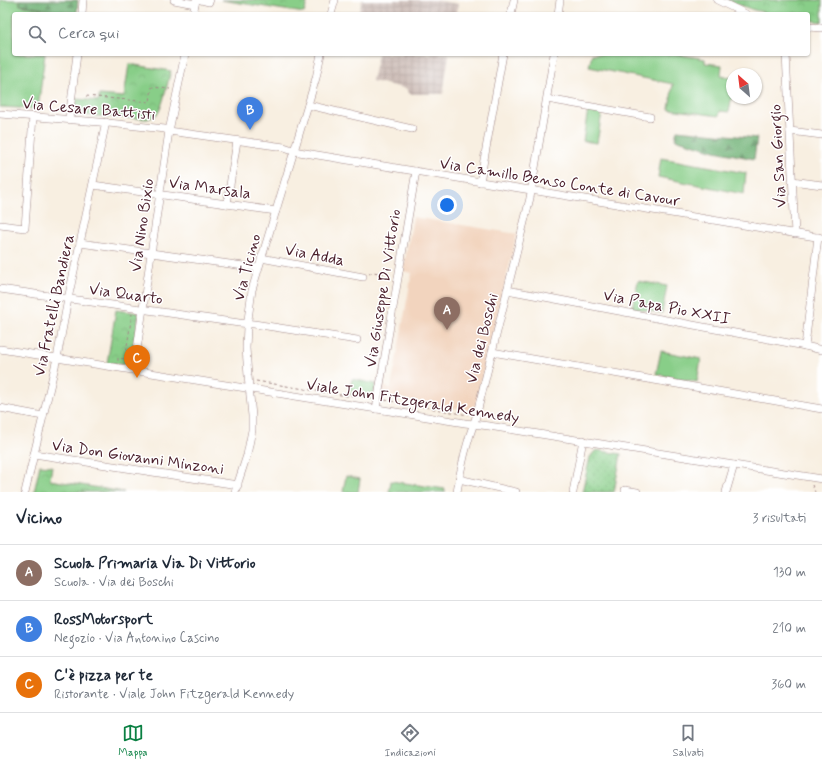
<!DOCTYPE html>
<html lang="it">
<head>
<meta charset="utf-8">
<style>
  :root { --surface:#fff; --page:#f2f2f3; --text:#1f2937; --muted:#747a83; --line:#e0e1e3; --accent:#0b8043 }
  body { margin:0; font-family:Mynerve,sans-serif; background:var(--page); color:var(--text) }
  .compass { position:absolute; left:726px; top:68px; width:36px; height:36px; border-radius:50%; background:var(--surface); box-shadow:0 1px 3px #0004; rotate:332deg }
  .you { position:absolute; left:447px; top:205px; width:14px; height:14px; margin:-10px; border:3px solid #fff; border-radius:50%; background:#1a73e8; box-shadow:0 0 0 6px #1a73e833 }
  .badge { display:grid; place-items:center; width:26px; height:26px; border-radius:50%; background:var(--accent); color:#fff; font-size:13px; font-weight:700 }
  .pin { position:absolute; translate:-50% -33px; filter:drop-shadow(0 1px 2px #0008) }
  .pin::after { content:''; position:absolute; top:21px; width:14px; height:12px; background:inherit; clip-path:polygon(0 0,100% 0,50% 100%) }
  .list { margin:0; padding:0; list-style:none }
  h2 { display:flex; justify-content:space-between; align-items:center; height:52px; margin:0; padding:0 16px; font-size:17px }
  h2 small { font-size:13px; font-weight:400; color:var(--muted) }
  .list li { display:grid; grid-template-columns:26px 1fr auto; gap:12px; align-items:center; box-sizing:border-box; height:56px; padding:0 16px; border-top:1px solid var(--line) }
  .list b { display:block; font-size:15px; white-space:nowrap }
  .list p { margin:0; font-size:13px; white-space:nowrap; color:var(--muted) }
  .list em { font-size:13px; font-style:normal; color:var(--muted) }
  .icon { flex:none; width:22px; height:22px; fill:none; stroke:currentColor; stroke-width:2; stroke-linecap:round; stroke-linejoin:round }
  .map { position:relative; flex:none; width:822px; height:492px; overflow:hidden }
  .search { position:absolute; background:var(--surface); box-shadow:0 1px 3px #0004; left:12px; right:12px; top:12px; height:44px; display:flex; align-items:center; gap:10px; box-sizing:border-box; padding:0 14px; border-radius:4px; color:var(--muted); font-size:15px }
  .sheet { height:220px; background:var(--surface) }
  nav { display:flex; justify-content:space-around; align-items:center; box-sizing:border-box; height:56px; border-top:1px solid var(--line); background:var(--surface); font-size:11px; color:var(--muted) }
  nav a { display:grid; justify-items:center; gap:2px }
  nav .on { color:var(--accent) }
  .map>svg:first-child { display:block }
  .built { fill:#f2d4be }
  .industrial { fill:url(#industrial-grid) }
  .grass { fill:#88ce88; stroke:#69765a }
  .forest { fill:url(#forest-firs); stroke:#5c6850 }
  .park { fill:url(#park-crowns); stroke:#69765a }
  .garden { fill:url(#garden-dots); stroke:#69765a }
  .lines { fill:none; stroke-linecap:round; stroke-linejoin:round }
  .minor-casing { stroke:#a18786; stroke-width:8 }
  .path { stroke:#a18786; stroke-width:1; stroke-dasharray:3 3; stroke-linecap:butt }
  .minor { stroke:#fff; stroke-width:7 }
  .labels { text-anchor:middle; stroke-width:3; stroke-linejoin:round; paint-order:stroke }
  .street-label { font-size:16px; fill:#4a1f2b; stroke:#fff }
</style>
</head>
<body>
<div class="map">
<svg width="822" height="492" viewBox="0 0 822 492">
  <defs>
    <pattern id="industrial-grid" width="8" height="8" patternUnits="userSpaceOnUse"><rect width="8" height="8" fill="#cfc0ba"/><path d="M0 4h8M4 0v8" fill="none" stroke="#b3a5a0"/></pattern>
    <pattern id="forest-firs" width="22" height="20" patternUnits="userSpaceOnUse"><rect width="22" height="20" fill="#6eb174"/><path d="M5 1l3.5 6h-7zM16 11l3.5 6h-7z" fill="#5c8f5f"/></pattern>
    <pattern id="park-crowns" width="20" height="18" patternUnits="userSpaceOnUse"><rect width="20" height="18" fill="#88ce88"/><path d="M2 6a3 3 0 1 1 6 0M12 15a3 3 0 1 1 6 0" fill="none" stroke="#77b076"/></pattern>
    <pattern id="garden-dots" width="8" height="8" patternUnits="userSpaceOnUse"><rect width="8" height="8" fill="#88ce88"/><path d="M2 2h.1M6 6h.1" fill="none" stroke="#77b076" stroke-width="1.8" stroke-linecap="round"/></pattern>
  </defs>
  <rect width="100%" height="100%" fill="#fff"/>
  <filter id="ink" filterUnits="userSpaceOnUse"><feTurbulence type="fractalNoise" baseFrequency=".025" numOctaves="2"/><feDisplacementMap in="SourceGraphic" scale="8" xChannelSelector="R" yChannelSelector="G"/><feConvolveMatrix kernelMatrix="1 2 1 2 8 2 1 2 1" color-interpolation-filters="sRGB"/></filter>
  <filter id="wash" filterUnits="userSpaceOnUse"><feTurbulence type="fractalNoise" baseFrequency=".012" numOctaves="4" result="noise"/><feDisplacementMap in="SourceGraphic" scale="16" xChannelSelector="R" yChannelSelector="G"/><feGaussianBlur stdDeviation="0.9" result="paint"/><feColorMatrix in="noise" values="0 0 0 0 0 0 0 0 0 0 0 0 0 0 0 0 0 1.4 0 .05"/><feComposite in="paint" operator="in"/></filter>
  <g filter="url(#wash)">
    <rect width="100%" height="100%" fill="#f8efe1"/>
    <!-- built -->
    <path class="built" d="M413 217 517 234 474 411 383 396 384 387 391 388 412 273 403 271Z"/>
    <!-- industrial -->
    <g class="industrial">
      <path d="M362 0H434L458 4 456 14H358Z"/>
      <path d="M378 54H449L443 94H408V89L372 81Z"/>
    </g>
    <!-- grass -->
    <g class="grass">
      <path d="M0 0H20V5L51 10 50 14H14V54H45L38 109 0 107Z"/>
      <path d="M592 54H675L705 59V63L722 65 721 76 732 78V95L729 112 720 111 719 116 669 109 673 84 589 67Z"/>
      <path d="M588 109 602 112 597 143 583 141Z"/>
      <path d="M661 158 746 173 744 194 658 177Z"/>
      <path d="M638 281 667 286 662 313 632 308Z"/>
      <path d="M661 351 701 359 697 382 656 374Z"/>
      <path d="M346 476 360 479 358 492H343Z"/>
      <path d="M391 481 445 489V492H389Z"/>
    </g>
    <!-- forest -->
    <g class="forest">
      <path d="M20 0H78L77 13 51 10 20 5Z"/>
      <path d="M677 130 757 138 754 159 715 151 675 139Z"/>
    </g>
    <!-- park -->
    <g class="park">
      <path d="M221 0H308L304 13Z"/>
      <path d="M726 0H822V22L808 20V14H772L754 10Z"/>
      <path d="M129 64 171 71C168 80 163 106 158 113 155 116 151 118 147 119L81 115C75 110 75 107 75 99L99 101V95L124 97Z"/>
      <path d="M116 310 139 313 131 365 107 363Z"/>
      <path d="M352 379 376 384 373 399 349 394Z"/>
      <path d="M40 465 52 466 50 480 124 492H34Z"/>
    </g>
    <!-- garden -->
    <path class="garden" d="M596 450 621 454 614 492H582L590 457Z"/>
  </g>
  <g filter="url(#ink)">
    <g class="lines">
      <!-- minor casing -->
      <g class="minor-casing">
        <g id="minor">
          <path d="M174 0 195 4"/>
          <path d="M201 0 209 2 210 0"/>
          <path d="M717 0 746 14"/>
          <path d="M82 14 83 0"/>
          <path d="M193 14 196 0"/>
          <path d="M331 14 335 0"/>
          <path d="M511 14 514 0"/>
          <path d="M558 14 560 0"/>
          <path d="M808 27 822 28"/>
          <path d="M786 54 795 234"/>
          <path d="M547 99 650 117"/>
          <path d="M308 105 412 129"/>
          <path d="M0 114 99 122 165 129 169 131 284 147 299 152 822 238"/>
          <path d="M69 119 77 54"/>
          <path d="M790 131 822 135"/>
          <path d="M792 181 822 185"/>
          <path d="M480 182 503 54"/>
          <path d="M93 185 276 211"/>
          <path d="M227 204 237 141"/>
          <path d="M0 225 25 228 33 116"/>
          <path d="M80 243 258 268"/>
          <path d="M261 258 363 277"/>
          <path d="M0 289 239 323 254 324 357 340"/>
          <path d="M507 290 805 346 822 350"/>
          <path d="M805 346 818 237"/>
          <path d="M0 349 465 423 489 426 822 479"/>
          <path d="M492 352 822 409"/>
          <path d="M134 370 169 131 185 54"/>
          <path d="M0 408 43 416"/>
          <path d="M376 409 416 171"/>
          <path d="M34 454 238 485"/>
          <path d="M459 479 516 492"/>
          <path d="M25 492 57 358 68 299 106 122"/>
          <path d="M235 492 247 455 252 430V416L248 376 246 348 247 327 252 290 294 151 316 78 321 54"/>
          <path d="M457 492C461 466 467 441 476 417L530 198 554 54"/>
          <path d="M573 492 583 440"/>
          <path d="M625 492V490L637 492"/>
          <path d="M726 492 734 465"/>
        </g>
      </g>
      <!-- path -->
      <g class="path">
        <path d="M86 96 150 102 152 87 170 89"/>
        <path d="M369 274 373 272 392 275"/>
        <path d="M118 361V358L125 359 132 314"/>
        <path d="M256 381 347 396 360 395 370 398"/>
        <path d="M385 400 468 415"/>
        <path d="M812 485 815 492"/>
      </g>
      <!-- minor -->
      <use href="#minor" class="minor"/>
    </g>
  </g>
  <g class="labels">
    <!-- street labels -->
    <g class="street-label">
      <text transform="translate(89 108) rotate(5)" y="6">Via Cesare Battisti</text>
      <text transform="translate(777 156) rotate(-93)" y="6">Via San Giorgio</text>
      <text transform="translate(560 181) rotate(9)" y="6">Via Camillo Benso Conte di Cavour</text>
      <text transform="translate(210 187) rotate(8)" y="6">Via Marsala</text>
      <text transform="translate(141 225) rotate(-82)" y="6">Via Nino Bixio</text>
      <text transform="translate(315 254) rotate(11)" y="6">Via Adda</text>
      <text transform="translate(246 267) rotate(-75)" y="6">Via Ticino</text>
      <text transform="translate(382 288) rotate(-81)" y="6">Via Giuseppe Di Vittorio</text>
      <text transform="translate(126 293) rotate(8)" y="6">Via Quarto</text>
      <text transform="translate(53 305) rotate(-78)" y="6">Via Fratelli Bandiera</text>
      <text transform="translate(667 306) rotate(11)" y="6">Via Papa Pio XXII</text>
      <text transform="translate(481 338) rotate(-76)" y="6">Via dei Boschi</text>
      <text transform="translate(413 400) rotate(9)" y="6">Viale John Fitzgerald Kennedy</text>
      <text transform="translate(138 456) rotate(8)" y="6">Via Don Giovanni Minzoni</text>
    </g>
  </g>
</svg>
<svg class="compass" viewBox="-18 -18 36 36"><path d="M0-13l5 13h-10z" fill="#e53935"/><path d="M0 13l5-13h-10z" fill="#747a83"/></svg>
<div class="you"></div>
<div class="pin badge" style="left:447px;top:330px;background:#8d6e63">A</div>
<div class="pin badge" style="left:250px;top:130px;background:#3f7fe0">B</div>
<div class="pin badge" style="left:137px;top:378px;background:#e8710a">C</div>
<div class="search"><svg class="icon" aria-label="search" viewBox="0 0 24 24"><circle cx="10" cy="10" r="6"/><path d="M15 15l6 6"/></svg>Cerca qui</div>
</div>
<section class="sheet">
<h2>Vicino<small>3 risultati</small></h2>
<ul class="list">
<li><span class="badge" style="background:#8d6e63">A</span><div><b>Scuola Primaria Via Di Vittorio</b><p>Scuola · Via dei Boschi</p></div><em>130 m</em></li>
<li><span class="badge" style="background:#3f7fe0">B</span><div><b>RossMotorsport</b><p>Negozio · Via Antonino Cascino</p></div><em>210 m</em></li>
<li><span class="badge" style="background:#e8710a">C</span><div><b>C'è pizza per te</b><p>Ristorante · Viale John Fitzgerald Kennedy</p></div><em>360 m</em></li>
</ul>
</section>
<nav>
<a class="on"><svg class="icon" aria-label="map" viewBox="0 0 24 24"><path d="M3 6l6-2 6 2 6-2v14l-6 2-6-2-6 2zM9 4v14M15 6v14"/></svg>Mappa</a>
<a><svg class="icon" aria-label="directions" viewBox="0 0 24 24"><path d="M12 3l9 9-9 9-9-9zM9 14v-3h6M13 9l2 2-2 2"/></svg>Indicazioni</a>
<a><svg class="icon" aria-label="saved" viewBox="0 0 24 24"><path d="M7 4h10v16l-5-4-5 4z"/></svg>Salvati</a>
</nav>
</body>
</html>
